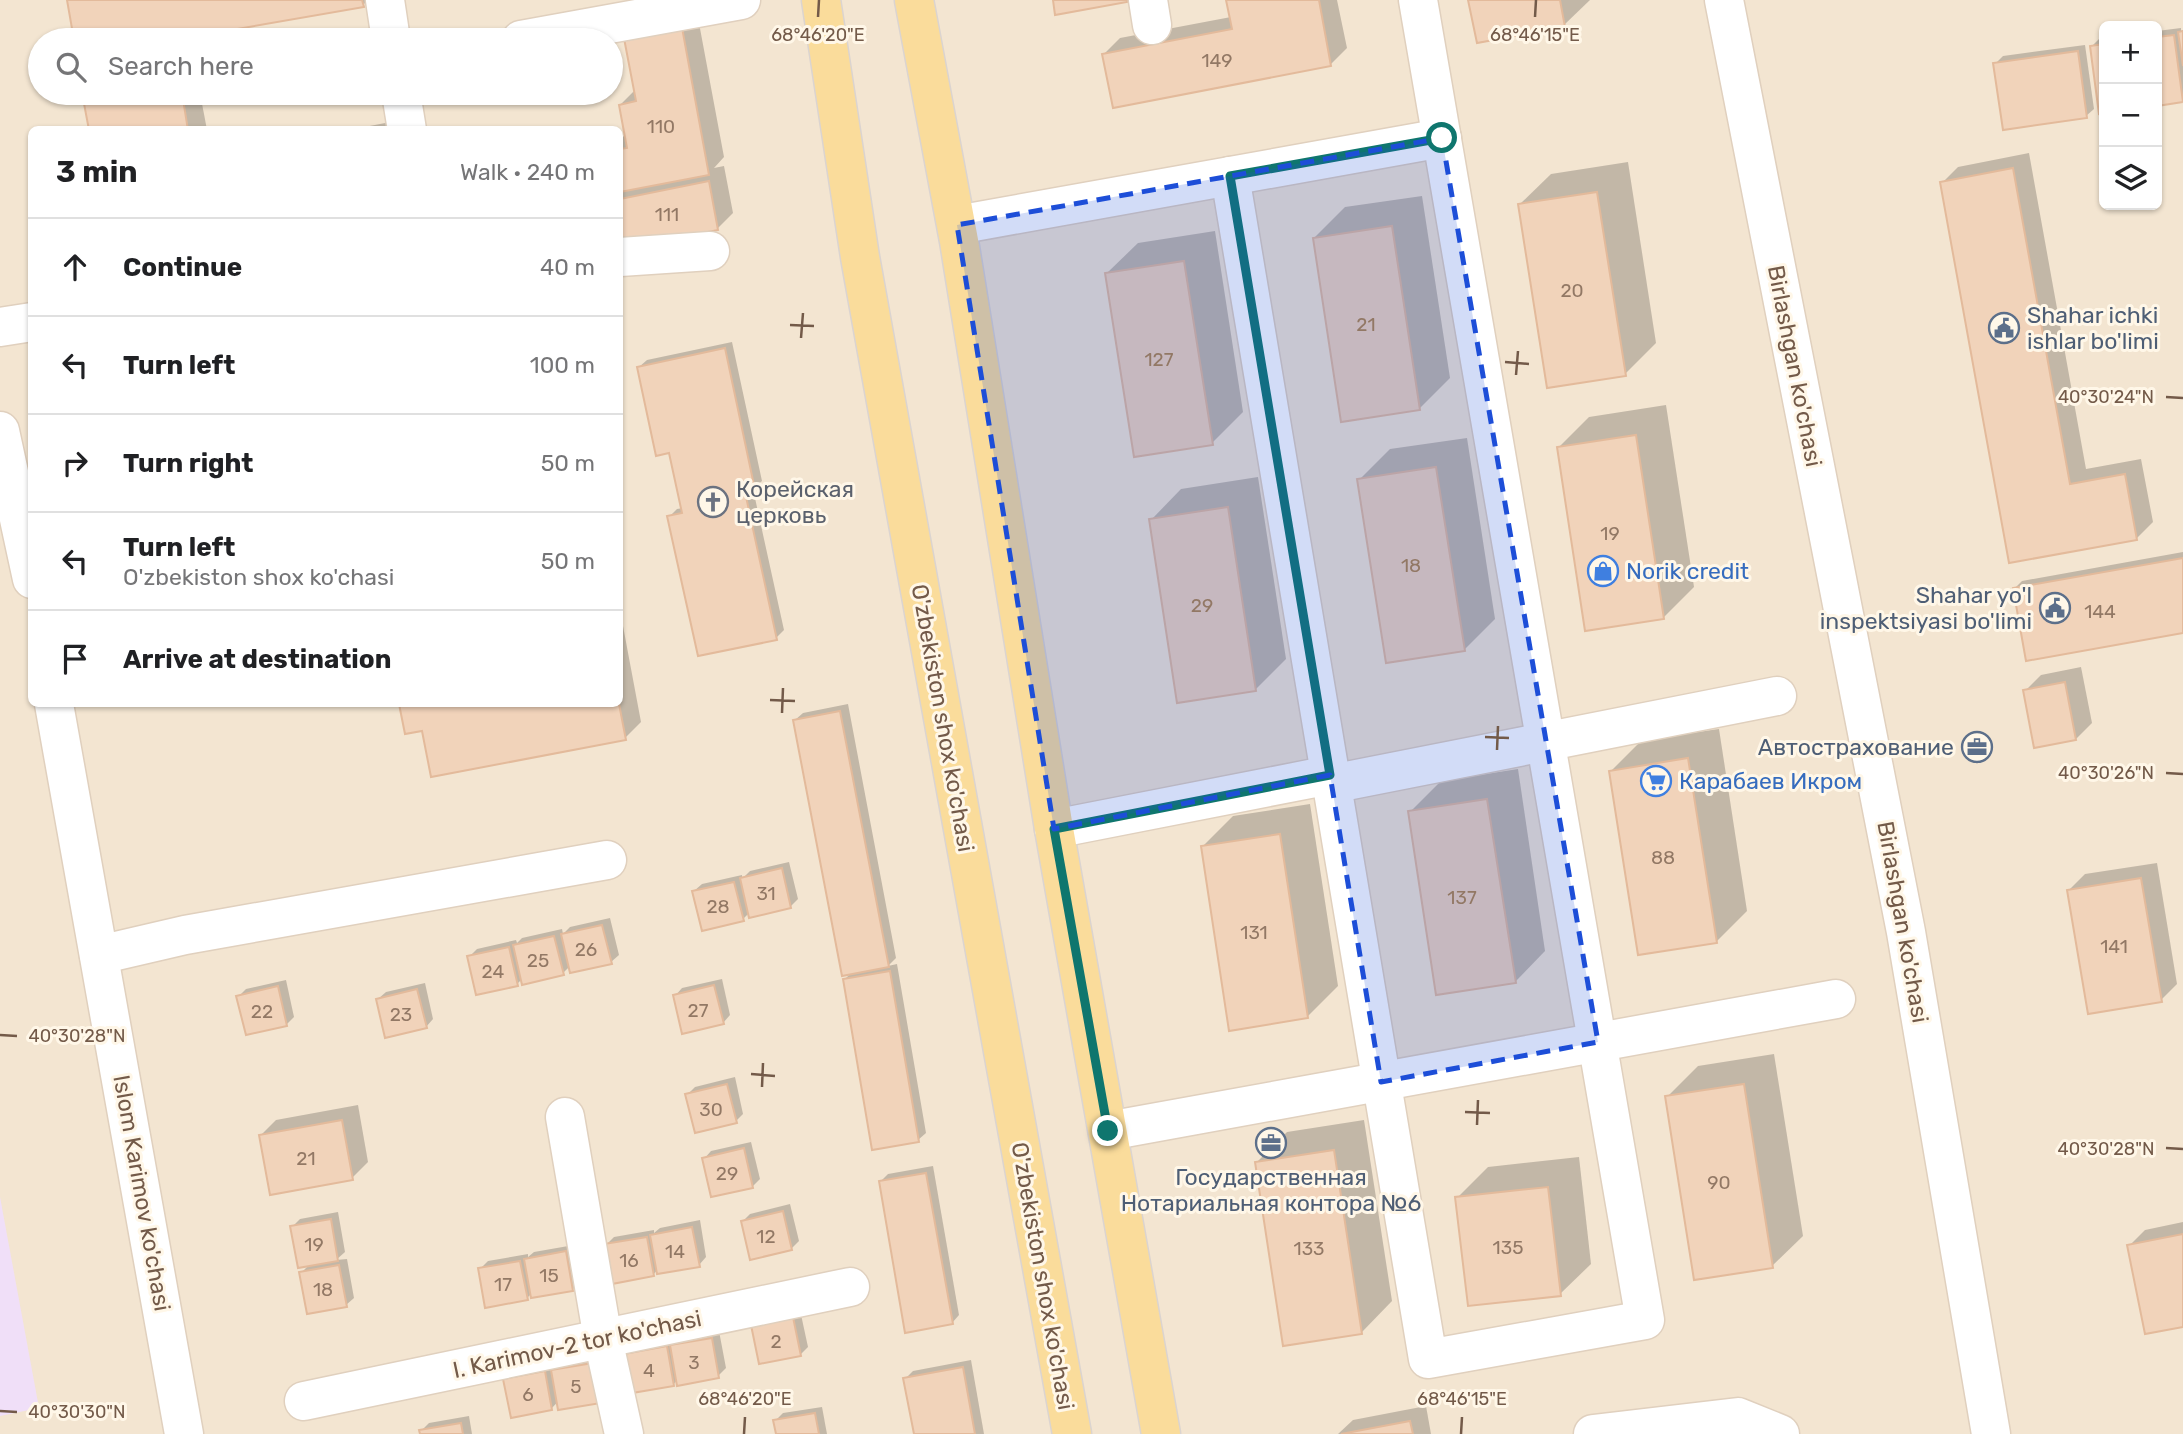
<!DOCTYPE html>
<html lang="en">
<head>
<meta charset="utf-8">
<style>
  :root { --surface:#fff; --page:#f6f6f6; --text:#202124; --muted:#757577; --line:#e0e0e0 }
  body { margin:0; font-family:Rubik,sans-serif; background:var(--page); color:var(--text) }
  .controls { position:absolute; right:21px; top:21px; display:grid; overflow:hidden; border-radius:10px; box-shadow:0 2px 5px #0004 }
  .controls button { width:63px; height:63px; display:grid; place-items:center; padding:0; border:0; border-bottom:2px solid var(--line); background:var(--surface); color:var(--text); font:35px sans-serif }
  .stop { position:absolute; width:21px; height:21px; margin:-16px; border:5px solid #0f766e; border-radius:50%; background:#fff }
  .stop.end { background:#0f766e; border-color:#fff; box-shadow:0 2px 7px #0008 }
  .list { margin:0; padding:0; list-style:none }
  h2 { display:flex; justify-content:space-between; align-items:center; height:91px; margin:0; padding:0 28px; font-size:30px }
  h2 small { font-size:23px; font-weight:400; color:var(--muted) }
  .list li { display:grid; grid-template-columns:46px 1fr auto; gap:21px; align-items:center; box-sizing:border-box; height:98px; padding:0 28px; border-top:2px solid var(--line) }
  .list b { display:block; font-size:26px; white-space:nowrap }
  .list p { margin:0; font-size:23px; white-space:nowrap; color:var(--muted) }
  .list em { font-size:23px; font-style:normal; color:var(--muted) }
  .icon { flex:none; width:38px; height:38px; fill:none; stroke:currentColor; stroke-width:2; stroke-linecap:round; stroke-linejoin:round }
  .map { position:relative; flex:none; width:2183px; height:1434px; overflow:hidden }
  .search { position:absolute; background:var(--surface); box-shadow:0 2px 5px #0004; left:28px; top:28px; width:595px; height:77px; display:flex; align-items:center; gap:18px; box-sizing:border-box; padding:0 24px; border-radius:38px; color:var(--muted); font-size:26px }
  .panel { position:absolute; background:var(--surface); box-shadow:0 2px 5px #0004; left:28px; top:126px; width:595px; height:581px; border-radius:10px }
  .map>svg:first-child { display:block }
  .residential { fill:#f3e5d1; fill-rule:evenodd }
  .education { fill:#f0dff8 }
  .shadow { fill:#0003 }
  .building { fill:#f1d3ba; stroke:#e3ba9b; stroke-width:2 }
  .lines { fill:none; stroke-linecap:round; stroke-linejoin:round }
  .minor-casing { stroke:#e0d0be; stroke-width:41 }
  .major-casing { stroke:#dbd4d0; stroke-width:41 }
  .minor { stroke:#fff; stroke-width:38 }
  .major { stroke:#fadc9b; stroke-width:38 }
  .route { stroke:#0f766e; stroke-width:9 }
  .marked { fill:#1d4ed8; fill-opacity:0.2; stroke:#1d4ed8; stroke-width:5; stroke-dasharray:14 9; stroke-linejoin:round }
  .ticks { fill:none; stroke:#735a49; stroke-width:2.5 }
  .labels { text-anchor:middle; stroke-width:6; stroke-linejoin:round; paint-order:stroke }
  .number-label { font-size:19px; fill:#927865 }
  .service-label { font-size:23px; fill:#4e5e75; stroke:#fff7e8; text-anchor:end }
  .street-label { font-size:23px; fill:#735a49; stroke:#fff7e8 }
  .worship-label { font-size:23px; fill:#5b616d; stroke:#fff7e8; text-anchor:start }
  .shop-label { font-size:23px; fill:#366cbe; stroke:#fff7e8; text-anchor:start }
  .ticks-label { font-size:18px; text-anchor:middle; fill:#735a49; stroke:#fff7e8; stroke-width:6; stroke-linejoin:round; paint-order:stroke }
</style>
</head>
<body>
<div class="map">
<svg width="2183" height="1434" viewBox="0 0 2183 1434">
  <rect width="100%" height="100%" fill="#fcf3e2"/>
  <!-- residential -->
  <path class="residential" d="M0 0H2183V1434H0ZM2104 26H2157V205H2104ZM40 40H611V93H40ZM32 130H620V704H32Z"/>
  <!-- education -->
  <path class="education" d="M0 1197 39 1408 0 1416Z"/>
  <!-- shadow -->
  <g class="shadow">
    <path d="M68 0H368L363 5 190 36V40H76Z"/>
    <path d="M1228 0H1337L1347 48 1331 64 1104 54 1120 38 1231 17Z"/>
    <path d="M1470 0H1590L1564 25Z"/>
    <path d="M696 7 724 157 714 168 724 166 733 213 717 229 623 247 620 231V195L626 189 620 190V137L626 136 620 105 635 90Z"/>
    <path d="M2181 28V31L2183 30V100L2157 104V31Z"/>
    <path d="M2099 39H2104V111L2100 112 2091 47Z"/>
    <path d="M2085 45 2094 109 2086 116 1995 64 2003 56Z"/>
    <path d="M84 93H200L207 130H91Z"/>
    <path d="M411 118 413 130H349Z"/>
    <path d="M2029 153 2086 469 2141 459 2153 522 2137 538 2010 561 1942 183 1958 167Z"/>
    <path d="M1628 162 1656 343 1625 374 1520 204 1551 174Z"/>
    <path d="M1422 196 1450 378 1419 409 1314 238 1345 207Z"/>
    <path d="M1215 231 1243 412 1212 443 1107 273 1138 243Z"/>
    <path d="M732 342 762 481 753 489 784 630 776 638 669 517 677 509 683 508 670 451 639 367 647 360Z"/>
    <path d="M1666 405 1694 587 1663 618 1558 448 1589 417Z"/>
    <path d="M1467 438 1495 619 1464 650 1359 480 1390 449Z"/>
    <path d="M1258 477 1286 659 1255 690 1151 520 1181 489Z"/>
    <path d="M2183 552V632L2014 589 2022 581Z"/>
    <path d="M620 610 641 722 625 738 423 729 406 732 401 704H620Z"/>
    <path d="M2081 667 2092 723 2076 739 2025 691 2041 675Z"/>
    <path d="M848 704 896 958 888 966 897 964 926 1133 918 1140 845 979 851 973 795 720 803 713Z"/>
    <path d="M1719 729 1747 911 1716 942 1611 771 1642 740Z"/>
    <path d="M1518 769 1545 951 1515 982 1410 812 1441 781Z"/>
    <path d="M1310 804 1338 986 1307 1017 1203 846 1233 816Z"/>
    <path d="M789 862 798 899 790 907 750 912 743 919 694 891 702 884 742 875V879L750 871Z"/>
    <path d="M2157 863 2177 984 2161 1000 2069 890 2085 874Z"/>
    <path d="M610 918 619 955 611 962 570 966 563 973 522 979 517 984 469 957 477 949 516 940 517 943 522 938 562 929 563 934 570 927Z"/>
    <path d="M722 979 730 1015 723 1023 675 996 682 988Z"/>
    <path d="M286 980 294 1017 287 1024 247 1033 238 997 246 989Z"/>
    <path d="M425 983 433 1019 426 1027 378 999 386 992Z"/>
    <path d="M1774 1054 1803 1236 1772 1266 1667 1097 1698 1066Z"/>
    <path d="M735 1077 743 1114 736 1121 687 1095 695 1087Z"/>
    <path d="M358 1105 368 1162 352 1178 260 1136 276 1120Z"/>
    <path d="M1364 1120 1392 1301 1362 1332 1257 1162 1287 1132Z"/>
    <path d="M751 1142 760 1179 752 1187 704 1159 711 1151Z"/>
    <path d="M1579 1157 1591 1264 1560 1294 1457 1198 1488 1167Z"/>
    <path d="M933 1166 959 1315 952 1323 880 1182 888 1174Z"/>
    <path d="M790 1204 799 1241 791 1249 743 1221 750 1214Z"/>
    <path d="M338 1212 345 1252 336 1260 347 1259 354 1298 346 1305 301 1273 310 1264 292 1227 300 1219Z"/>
    <path d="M700 1220 706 1257 699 1265 658 1269 653 1275 606 1245 614 1237 654 1230V1233L660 1228Z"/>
    <path d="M2183 1222V1325L2129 1246 2145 1230Z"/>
    <path d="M574 1245 580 1282 573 1289 532 1293 527 1298 480 1269 488 1261 528 1254V1257L534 1252Z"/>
    <path d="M800 1310 808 1347 800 1355 761 1318Z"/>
    <path d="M719 1331 726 1368 718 1376 678 1379 673 1385 626 1354 634 1347Z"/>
    <path d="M601 1356 551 1409 505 1379 513 1372 552 1364 553 1371 561 1363Z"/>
    <path d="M971 1360 984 1434H915L905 1379 913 1371Z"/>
    <path d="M1426 1406 1431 1434H1338L1353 1420Z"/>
    <path d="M822 1407 827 1434H777L775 1421 783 1413Z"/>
    <path d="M469 1416 472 1434H422L421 1431 429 1423Z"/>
  </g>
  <!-- building -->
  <g class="building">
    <path d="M67 0H362L364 7 174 40H74Z"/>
    <path d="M1053 0H1127V2L1055 15Z"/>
    <path d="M1226 0H1319L1331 66 1113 108 1102 54 1232 29Z"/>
    <path d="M1468 0H1560L1565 27 1477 43Z"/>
    <path d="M681 22 709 175 620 192V149L627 148 619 105 636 101 623 33Z"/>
    <path d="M2183 31V66L2178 32Z"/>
    <path d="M2174 35 2183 102 2157 106V37Z"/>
    <path d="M2104 44V113L2099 114 2090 46Z"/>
    <path d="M2078 51 2087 118 2003 130 1993 63Z"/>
    <path d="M82 93H182L188 130H89Z"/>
    <path d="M2013 168 2070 484 2125 474 2137 540 2009 563 1940 182Z"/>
    <path d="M709 181 718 230 621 249 620 199Z"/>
    <path d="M1597 192 1626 376 1547 388 1518 204Z"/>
    <path d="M1392 226 1420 410 1341 422 1313 238Z"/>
    <path d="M1184 261 1213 445 1134 457 1105 273Z"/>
    <path d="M725 348 755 490 745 492 777 640 698 656 667 516 682 513 669 453 656 456 637 367Z"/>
    <path d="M1636 435 1664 619 1585 631 1557 447Z"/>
    <path d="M1436 467 1465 651 1386 663 1357 479Z"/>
    <path d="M1228 507 1256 691 1177 703 1149 519Z"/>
    <path d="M2183 558V633L2026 661 2013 588Z"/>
    <path d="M2065 682 2076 740 2034 748 2023 690Z"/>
    <path d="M399 704H619L626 740 431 777 422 731 405 734Z"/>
    <path d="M840 711 889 967 842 976 793 720Z"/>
    <path d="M1688 758 1717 943 1638 955 1609 771Z"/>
    <path d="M1487 799 1516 983 1436 995 1408 811Z"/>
    <path d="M1280 834 1308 1018 1229 1031 1201 846Z"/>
    <path d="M782 868 791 908 749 918 740 878Z"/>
    <path d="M2141 878 2162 1002 2088 1014 2067 890Z"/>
    <path d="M734 882 744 921 702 931 692 891Z"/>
    <path d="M602 925 612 964 570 973 561 934Z"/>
    <path d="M554 936 564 975 522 985 513 945Z"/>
    <path d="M509 947 518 986 476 995 467 956Z"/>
    <path d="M890 971 919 1142 872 1150 843 979Z"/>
    <path d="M714 985 724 1024 682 1034 673 995Z"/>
    <path d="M278 986 287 1026 246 1035 236 996Z"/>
    <path d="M417 989 427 1028 385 1038 376 999Z"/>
    <path d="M727 1084 737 1123 695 1133 685 1094Z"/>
    <path d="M1744 1084 1773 1268 1694 1280 1665 1096Z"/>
    <path d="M342 1120 353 1180 270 1195 259 1135Z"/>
    <path d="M744 1148 753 1188 711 1197 702 1158Z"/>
    <path d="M1334 1150 1362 1334 1283 1346 1255 1162Z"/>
    <path d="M926 1173 953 1324 905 1333 879 1181Z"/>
    <path d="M1548 1187 1561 1296 1468 1306 1455 1197Z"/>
    <path d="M783 1211 792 1250 750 1260 741 1221Z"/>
    <path d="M331 1219 338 1261 298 1268 290 1226Z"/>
    <path d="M692 1227 700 1267 657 1274 650 1235Z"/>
    <path d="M2183 1234V1327L2145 1334 2127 1245Z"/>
    <path d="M647 1237 654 1276 612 1284 604 1244Z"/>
    <path d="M566 1251 573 1291 531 1298 524 1259Z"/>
    <path d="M520 1261 528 1300 485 1308 478 1268Z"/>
    <path d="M339 1265 347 1307 307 1314 299 1272Z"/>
    <path d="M793 1317 801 1356 759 1364 751 1325Z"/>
    <path d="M712 1338 719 1378 677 1386 670 1345Z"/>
    <path d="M667 1346 674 1386 632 1393 624 1354Z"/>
    <path d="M593 1363 601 1403 558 1410 551 1370Z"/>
    <path d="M963 1367 975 1434H914L903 1378Z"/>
    <path d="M545 1371 552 1410 511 1418 503 1379Z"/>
    <path d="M815 1413 819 1434H776L773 1420Z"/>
    <path d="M1410 1421 1413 1434H1341Z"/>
    <path d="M461 1423 463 1434H420L419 1430Z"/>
  </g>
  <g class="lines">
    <!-- minor casing -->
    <g class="minor-casing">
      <g id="minor">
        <path d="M385 0 391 40"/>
        <path d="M1148 0 1152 25"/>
        <path d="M1724 0 1906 932 1991 1434"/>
        <path d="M521 40 741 0"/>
        <path d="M401 93 407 130"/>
        <path d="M1230 176 1428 1359 1645 1320 1418 0"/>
        <path d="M957 225 1442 138"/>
        <path d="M620 257 710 251"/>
        <path d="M0 327 32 322"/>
        <path d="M0 431 32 579"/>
        <path d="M54 704 184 1434"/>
        <path d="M1331 784 1777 696"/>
        <path d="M1054 829 1330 775"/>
        <path d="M99 955 185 935 607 860"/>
        <path d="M565 1117 603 1339 624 1434"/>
        <path d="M1108 1131 1836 999"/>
        <path d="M304 1401 850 1287"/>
        <path d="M1593 1434 1738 1417 1780 1434"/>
      </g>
    </g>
    <!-- major casing -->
    <g class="major-casing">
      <g id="major">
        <path d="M821 0 860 257 1072 1434"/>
        <path d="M914 0 959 241 1054 829 1161 1434"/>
      </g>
    </g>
    <!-- minor -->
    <use href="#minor" class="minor"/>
    <!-- major -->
    <use href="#major" class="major"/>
  </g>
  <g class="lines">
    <!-- route -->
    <path class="route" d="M1108 1131 1054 829 1330 775 1230 176 1442 138"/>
  </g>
  <!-- marked area -->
  <path class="marked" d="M1442 138 1598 1042 1381 1082 1330 775 1054 829 957 225Z"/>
  <!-- ticks -->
  <path class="ticks" d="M818 17 819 0M1535 17 1536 0M790 325 814 326M801 338 803 313M1505 362 1529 364M1516 375 1518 351M2166 397 2183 398M770 700 795 701M782 713 783 688M1485 737 1509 738M1497 750 1498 726M2166 773 2183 774M0 1035 17 1036M751 1074 775 1076M762 1087 763 1063M1465 1112 1490 1113M1477 1125 1478 1100M2166 1148 2183 1149M0 1411 17 1412M744 1434 745 1417M1461 1434 1462 1417"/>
  <!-- icons -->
  <defs>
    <g id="civic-ring" transform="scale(1.575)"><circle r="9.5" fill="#fff7e8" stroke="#5c6f8a" stroke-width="1.5"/><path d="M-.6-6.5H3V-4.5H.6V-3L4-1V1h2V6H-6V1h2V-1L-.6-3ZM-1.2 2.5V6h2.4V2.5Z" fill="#5c6f8a"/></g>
    <g id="church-ring" transform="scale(1.575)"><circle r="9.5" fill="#fff7e8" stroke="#6b7280" stroke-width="1.5"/><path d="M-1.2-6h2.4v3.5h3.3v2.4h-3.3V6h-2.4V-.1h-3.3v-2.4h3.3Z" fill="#6b7280"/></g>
    <g id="shop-ring" transform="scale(1.575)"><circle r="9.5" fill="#fff7e8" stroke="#3f7fe0" stroke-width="1.5"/><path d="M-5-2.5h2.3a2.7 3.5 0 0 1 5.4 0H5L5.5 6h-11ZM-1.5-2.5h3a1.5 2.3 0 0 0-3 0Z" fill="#3f7fe0"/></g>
    <g id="office-ring" transform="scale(1.575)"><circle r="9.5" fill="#fff7e8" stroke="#5c6f8a" stroke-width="1.5"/><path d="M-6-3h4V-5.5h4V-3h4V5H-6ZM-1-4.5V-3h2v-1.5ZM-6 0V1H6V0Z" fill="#5c6f8a"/></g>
    <g id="supermarket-ring" transform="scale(1.575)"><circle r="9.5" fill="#fff7e8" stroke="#3f7fe0" stroke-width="1.5"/><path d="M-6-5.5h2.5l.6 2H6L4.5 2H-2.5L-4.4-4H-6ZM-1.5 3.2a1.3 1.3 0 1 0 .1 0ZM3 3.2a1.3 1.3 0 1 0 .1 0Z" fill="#3f7fe0"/></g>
  </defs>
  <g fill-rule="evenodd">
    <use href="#civic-ring" x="2004" y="328"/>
    <use href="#church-ring" x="713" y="502"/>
    <use href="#shop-ring" x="1603" y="571"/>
    <use href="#civic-ring" x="2055" y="608"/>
    <use href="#office-ring" x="1977" y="747"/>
    <use href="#supermarket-ring" x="1656" y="781"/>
    <use href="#office-ring" x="1271" y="1143"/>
  </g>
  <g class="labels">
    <!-- number labels -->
    <g class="number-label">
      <text x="1217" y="67">149</text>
      <text x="661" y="133">110</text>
      <text x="667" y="221">111</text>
      <text x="1572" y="297">20</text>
      <text x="1366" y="331">21</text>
      <text x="1159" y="366">127</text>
      <text x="1610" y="540">19</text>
      <text x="1411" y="572">18</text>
      <text x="1202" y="612">29</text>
      <text x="2100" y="618">144</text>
      <text x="1663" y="864">88</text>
      <text x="766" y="900">31</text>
      <text x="1462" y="904">137</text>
      <text x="718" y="913">28</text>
      <text x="1254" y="939">131</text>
      <text x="2114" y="953">141</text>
      <text x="586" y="956">26</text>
      <text x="538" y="967">25</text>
      <text x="493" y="978">24</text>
      <text x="698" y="1017">27</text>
      <text x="262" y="1018">22</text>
      <text x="401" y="1021">23</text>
      <text x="711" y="1116">30</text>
      <text x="306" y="1165">21</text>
      <text x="727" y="1180">29</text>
      <text x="1719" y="1189">90</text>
      <text x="766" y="1243">12</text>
      <text x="314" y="1251">19</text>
      <text x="1508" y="1254">135</text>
      <text x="1309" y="1255">133</text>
      <text x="675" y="1258">14</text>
      <text x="629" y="1267">16</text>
      <text x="549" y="1282">15</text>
      <text x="503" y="1291">17</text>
      <text x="323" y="1296">18</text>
      <text x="776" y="1348">2</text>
      <text x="694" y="1369">3</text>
      <text x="649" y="1377">4</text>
      <text x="576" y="1393">5</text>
      <text x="528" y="1401">6</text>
    </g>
    <!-- service labels -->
    <g class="service-label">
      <text x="2027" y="323" text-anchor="start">Shahar ichki<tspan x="2027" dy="26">ishlar bo'limi</tspan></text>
      <text x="2032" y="603">Shahar yo'l<tspan x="2032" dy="26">inspektsiyasi bo'limi</tspan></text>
      <text x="1954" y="755">Автострахование</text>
      <text x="1271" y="1185" text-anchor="middle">Государственная<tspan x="1271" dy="26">Нотариальная контора №6</tspan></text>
    </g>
    <!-- street labels -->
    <g class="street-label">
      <text transform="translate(1795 366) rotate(79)" y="8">Birlashgan ko'chasi</text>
      <text transform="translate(943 718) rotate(80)" y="8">O'zbekiston shox ko'chasi</text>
      <text transform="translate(1903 922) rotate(80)" y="8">Birlashgan ko'chasi</text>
      <text transform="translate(142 1193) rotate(80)" y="8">Islom Karimov ko'chasi</text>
      <text transform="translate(1043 1276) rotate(80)" y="8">O'zbekiston shox ko'chasi</text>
      <text transform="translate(577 1344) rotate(-12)" y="8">I. Karimov-2 tor ko'chasi</text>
    </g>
    <!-- worship labels -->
    <g class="worship-label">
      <text x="736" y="497">Корейская<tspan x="736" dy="26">церковь</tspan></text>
    </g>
    <!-- shop labels -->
    <g class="shop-label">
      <text x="1626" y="579">Norik credit</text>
      <text x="1679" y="789">Карабаев Икром</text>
    </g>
  </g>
  <g class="ticks-label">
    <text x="818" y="41">68°46'20"E</text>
    <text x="1535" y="41">68°46'15"E</text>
    <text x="2106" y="403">40°30'24"N</text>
    <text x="2106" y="779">40°30'26"N</text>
    <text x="77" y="1042">40°30'28"N</text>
    <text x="2106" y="1155">40°30'28"N</text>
    <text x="745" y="1405">68°46'20"E</text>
    <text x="1462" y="1405">68°46'15"E</text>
    <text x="77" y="1418">40°30'30"N</text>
  </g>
</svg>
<div class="controls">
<button>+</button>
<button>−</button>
<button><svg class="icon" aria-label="layers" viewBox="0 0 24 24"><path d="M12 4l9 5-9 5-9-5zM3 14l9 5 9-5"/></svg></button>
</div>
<div class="stop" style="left:1442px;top:138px"></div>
<div class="stop end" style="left:1108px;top:1131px"></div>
<div class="search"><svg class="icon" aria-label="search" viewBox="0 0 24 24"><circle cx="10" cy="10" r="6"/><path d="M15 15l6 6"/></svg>Search here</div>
<section class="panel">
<h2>3 min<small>Walk · 240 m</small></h2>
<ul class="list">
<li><svg class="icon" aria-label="ahead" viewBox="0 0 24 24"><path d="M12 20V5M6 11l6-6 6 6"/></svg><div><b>Continue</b></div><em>40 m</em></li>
<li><svg class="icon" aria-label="left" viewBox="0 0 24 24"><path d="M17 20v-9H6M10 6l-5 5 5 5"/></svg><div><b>Turn left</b></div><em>100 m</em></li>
<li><svg class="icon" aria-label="right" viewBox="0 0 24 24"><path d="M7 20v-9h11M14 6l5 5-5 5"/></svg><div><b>Turn right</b></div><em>50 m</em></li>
<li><svg class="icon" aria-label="left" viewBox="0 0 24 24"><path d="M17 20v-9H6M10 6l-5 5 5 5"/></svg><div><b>Turn left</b><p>O'zbekiston shox ko'chasi</p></div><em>50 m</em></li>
<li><svg class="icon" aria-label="arrive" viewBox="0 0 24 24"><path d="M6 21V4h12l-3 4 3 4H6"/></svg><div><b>Arrive at destination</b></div></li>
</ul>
</section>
</div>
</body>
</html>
